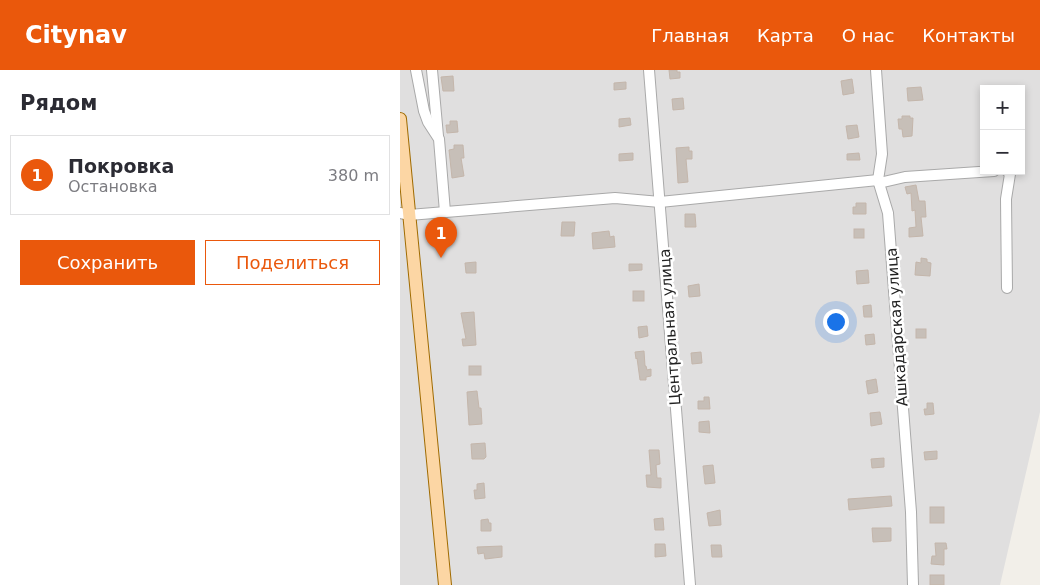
<!DOCTYPE html>
<html lang="ru">
<head>
<meta charset="utf-8">
<style>
  :root { --surface:#fff; --page:#f2f2f3; --text:#2b2b33; --muted:#7c7c81; --line:#e1e1e2; --accent:#ea580c }
  body { margin:0; font-family:"DejaVu Sans",sans-serif; background:var(--page); color:var(--text) }
  .controls { position:absolute; right:15px; top:15px; display:grid; overflow:hidden; border-radius:0px; box-shadow:0 2px 8px #0003 }
  .controls button { width:45px; height:45px; display:grid; place-items:center; padding:0; border:0; border-bottom:1px solid var(--line); background:var(--surface); color:var(--text); font:25px sans-serif }
  .you { position:absolute; left:435px; top:251px; width:18px; height:18px; margin:-12px; border:4px solid #fff; border-radius:50%; background:#1a73e8; box-shadow:0 0 0 8px #1a73e833 }
  .badge { display:grid; place-items:center; width:32px; height:32px; border-radius:50%; background:var(--accent); color:#fff; font-size:16px; font-weight:700 }
  .pin { position:absolute; translate:-50% -41px; filter:drop-shadow(0 1px 2px #0008) }
  .pin::after { content:''; position:absolute; top:26px; width:18px; height:15px; background:inherit; clip-path:polygon(0 0,100% 0,50% 100%) }
  .list { margin:0; padding:0; list-style:none }
  h2 { display:flex; justify-content:space-between; align-items:center; height:65px; margin:0; padding:0 20px; font-size:21px }
  h2 small { font-size:16px; font-weight:400; color:var(--muted) }
  .list li { display:grid; grid-template-columns:32px 1fr auto; gap:15px; align-items:center; box-sizing:border-box; height:80px; margin:0 10px 10px; padding:0 10px; border:1px solid var(--line); border-radius:0px }
  .list b { display:block; font-size:19px; white-space:nowrap }
  .list p { margin:0; font-size:16px; white-space:nowrap; color:var(--muted) }
  .list em { font-size:16px; font-style:normal; color:var(--muted) }
  .actions { display:flex; gap:10px; padding:15px 20px }
  .actions a { flex:1; padding:11px 0; border:1px solid var(--accent); border-radius:0px; text-align:center; font-size:18px; color:var(--accent) }
  .actions .main { background:var(--accent); color:#fff }
  .map { position:relative; flex:none; width:640px; height:515px; overflow:hidden }
  header { display:flex; align-items:center; gap:30px; box-sizing:border-box; height:70px; padding:0 25px; background:var(--accent); color:#fff }
  header strong { font-size:24px }
  nav { display:flex; gap:28px; margin-inline-start:auto; font-size:18px }
  main { display:flex }
  aside { flex:1; background:var(--surface) }
  .map>svg:first-child { display:block }
  .residential { fill:#e0dfdf; fill-rule:evenodd }
  .building { fill:#c7bfb8; stroke:#c4b6ab }
  .lines { fill:none; stroke-linecap:round; stroke-linejoin:round }
  .minor-casing { stroke:#a9a9a9; stroke-width:12 }
  .major-casing { stroke:#a06b00; stroke-width:14 }
  .minor { stroke:#fff; stroke-width:10 }
  .major { stroke:#fcd6a4; stroke-width:12 }
  .labels { text-anchor:middle; stroke-width:5; stroke-linejoin:round; paint-order:stroke }
  .street-label { font-size:15px; fill:#222; stroke:#fff }
</style>
</head>
<body>
<header>
<strong>Citynav</strong>
<nav><a>Главная</a><a>Карта</a><a>О нас</a><a>Контакты</a></nav>
</header>
<main>
<aside>
<h2>Рядом<small></small></h2>
<ul class="list">
<li><span class="badge">1</span><div><b>Покровка</b><p>Остановка</p></div><em>380 m</em></li>
</ul>
<div class="actions"><a class="main">Сохранить</a><a>Поделиться</a></div>
</aside>
<div class="map">
<svg width="640" height="515" viewBox="0 0 640 515">
  <rect width="100%" height="100%" fill="#f2efe9"/>
  <!-- residential -->
  <path class="residential" d="M0 0H640V342L600 515H0ZM584 19H621V101H584Z"/>
  <!-- building -->
  <g class="building">
    <path d="M269 0H277V2H280V8L270 9Z"/>
    <path d="M53 6 54 21H43L41 7Z"/>
    <path d="M452 9 454 23 443 25 441 11Z"/>
    <path d="M226 12V19L214 20V13Z"/>
    <path d="M521 17 523 30 508 31 507 18Z"/>
    <path d="M283 28 284 39 273 40 272 29Z"/>
    <path d="M502 46H510V48H513L512 66 503 67 502 59H499L498 49H502Z"/>
    <path d="M230 48 231 55 219 57V49Z"/>
    <path d="M50 51H57L58 62 47 63 46 55H50Z"/>
    <path d="M457 55 459 67 448 69 446 56Z"/>
    <path d="M54 75H63L64 88H61L64 106 52 108 49 80 54 79Z"/>
    <path d="M289 77V81H292V89H286L288 112 278 113 276 78Z"/>
    <path d="M233 83V90L219 91V84Z"/>
    <path d="M459 83 460 90H447V84Z"/>
    <path d="M516 115 519 131H525L526 147H521L523 166 509 167V158L516 157 515 140 512 141 511 123 507 124 505 117Z"/>
    <path d="M456 133H466V144H453V137H456Z"/>
    <path d="M285 144H295L296 157H285Z"/>
    <path d="M162 152H175L174 166H161Z"/>
    <rect x="454" y="159" width="10" height="9"/>
    <path d="M209 161 210 167 214 166 215 177 193 179 192 163Z"/>
    <path d="M521 188 527 189V192L531 193 530 206 515 205 516 192 521 193Z"/>
    <path d="M76 192V203H66L65 193Z"/>
    <path d="M229 194H242V200L229 201Z"/>
    <path d="M468 200 469 213 457 214 456 201Z"/>
    <path d="M299 214 300 226 289 227 288 216Z"/>
    <rect x="233" y="221" width="11" height="10"/>
    <path d="M471 235 472 247H464L463 236Z"/>
    <path d="M74 242 76 275 63 276 62 269H66L61 243Z"/>
    <path d="M247 256 248 266 239 268 238 257Z"/>
    <rect x="516" y="259" width="10" height="9"/>
    <path d="M474 264 475 274 466 275 465 265Z"/>
    <path d="M244 281 245 296H246L247 300 251 299V306L246 307V310H240L237 288 236 289 235 282Z"/>
    <path d="M301 282 302 293 292 294 291 283Z"/>
    <rect x="69" y="296" width="12" height="9"/>
    <path d="M476 309 478 322 468 324 466 311Z"/>
    <path d="M77 321 79 338H81L82 354 69 355 67 322Z"/>
    <path d="M304 327H309L310 339H298V331H304Z"/>
    <path d="M527 333H533L534 344 525 345 524 339H527Z"/>
    <path d="M480 342 482 354 471 356 470 343Z"/>
    <path d="M309 351 310 363 299 362V352Z"/>
    <path d="M85 373 86 387 84 389H72L71 374Z"/>
    <path d="M249 380H259L260 394 256 395 257 408H261V418L247 417 246 405H251Z"/>
    <path d="M537 381V389L525 390 524 382Z"/>
    <path d="M484 388V397L472 398 471 389Z"/>
    <path d="M313 395 315 413 305 414 303 396Z"/>
    <path d="M84 413 85 428 75 429 74 420H77V414Z"/>
    <path d="M491 426 492 436 449 440 448 429Z"/>
    <rect x="530" y="437" width="14" height="16"/>
    <path d="M320 440 321 455 309 456 307 443Z"/>
    <path d="M263 448 264 460H255L254 449Z"/>
    <path d="M88 449 89 453H91V461H81V450Z"/>
    <path d="M472 458H491V471L473 472Z"/>
    <path d="M535 473H546L547 479H544V495L531 494 532 486H536Z"/>
    <path d="M255 474H265L266 486 255 487Z"/>
    <path d="M311 475H321L322 487H312Z"/>
    <path d="M102 476V487L85 489 84 483 78 484 77 477Z"/>
    <rect x="530" y="505" width="14" height="10"/>
  </g>
  <g class="lines">
    <!-- minor casing -->
    <g class="minor-casing">
      <g id="minor">
        <path d="M16 0 24 41 28 52 39 69 45 142"/>
        <path d="M32 0 38 66"/>
        <path d="M249 0 290 515"/>
        <path d="M476 0 482 84 478 110 488 143 511 442 513 515"/>
        <path d="M607 101 610 104 606 129 607 218"/>
        <path d="M479 113 505 107 594 101"/>
        <path d="M0 143 9 145 215 128 260 132 478 110"/>
      </g>
    </g>
    <!-- major casing -->
    <g class="major-casing">
      <path id="major" d="M0 49 45 515"/>
    </g>
    <!-- minor -->
    <use href="#minor" class="minor"/>
    <!-- major -->
    <use href="#major" class="major"/>
  </g>
  <g class="labels">
    <!-- street labels -->
    <g class="street-label">
      <text transform="translate(270 257) rotate(-94)" y="5">Центральная улица</text>
      <text transform="translate(497 257) rotate(-94)" y="5">Ашкадарская улица</text>
    </g>
  </g>
</svg>
<div class="controls">
<button>+</button>
<button>−</button>
</div>
<div class="you"></div>
<div class="pin badge" style="left:41px;top:188px">1</div>
</div>
</main>
</body>
</html>
